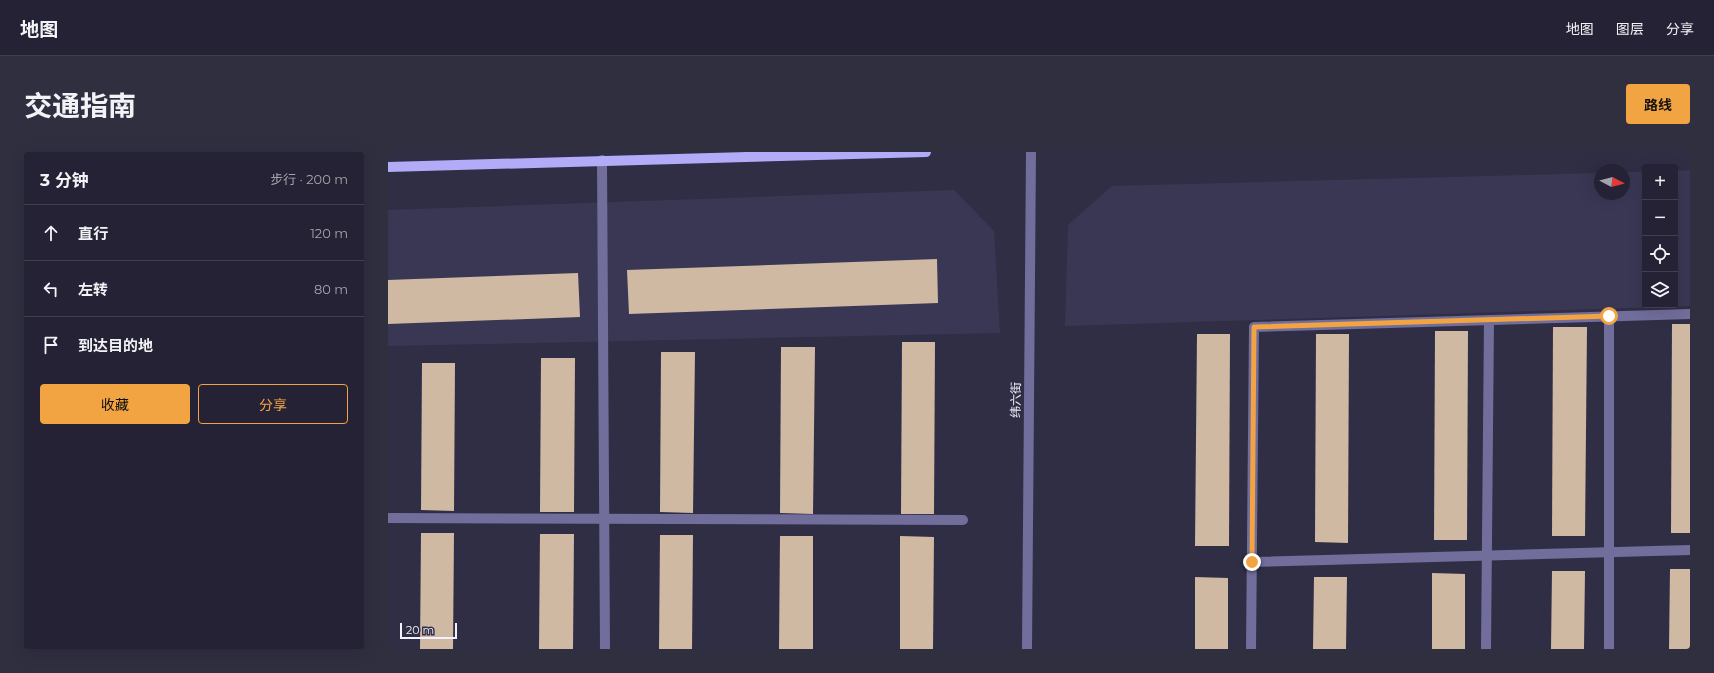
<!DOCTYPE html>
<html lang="zh">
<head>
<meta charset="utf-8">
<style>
  :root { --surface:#242234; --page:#302f40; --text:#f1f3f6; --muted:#a3a4ac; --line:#413f4f; --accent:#f3a442 }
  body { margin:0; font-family:Montserrat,"Noto Sans SC",sans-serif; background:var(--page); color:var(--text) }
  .controls { position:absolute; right:12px; top:12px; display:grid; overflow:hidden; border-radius:4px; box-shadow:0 4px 16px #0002 }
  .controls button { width:36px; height:36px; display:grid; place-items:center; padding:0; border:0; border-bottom:1px solid var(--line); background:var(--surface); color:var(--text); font:20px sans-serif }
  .compass { position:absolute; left:1206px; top:12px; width:36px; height:36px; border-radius:50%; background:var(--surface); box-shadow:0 4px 16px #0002; rotate:97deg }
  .scale { position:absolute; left:12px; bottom:10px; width:57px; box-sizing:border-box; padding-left:4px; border:2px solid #f2f2fe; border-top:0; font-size:11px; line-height:14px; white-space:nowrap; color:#f2f2fe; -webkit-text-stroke:3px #302e45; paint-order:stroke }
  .stop { position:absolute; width:12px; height:12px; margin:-9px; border:3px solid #f3a442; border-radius:50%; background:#fff }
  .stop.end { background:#f3a442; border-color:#fff; box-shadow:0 1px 4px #0008 }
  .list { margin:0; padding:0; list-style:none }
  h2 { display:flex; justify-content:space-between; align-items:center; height:52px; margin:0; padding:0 16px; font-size:17px }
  h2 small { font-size:13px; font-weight:400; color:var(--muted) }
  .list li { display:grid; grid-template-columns:26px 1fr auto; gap:12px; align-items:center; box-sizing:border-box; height:56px; padding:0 16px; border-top:1px solid var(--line) }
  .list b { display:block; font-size:15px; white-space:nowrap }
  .list em { font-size:13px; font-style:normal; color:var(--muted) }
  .actions { display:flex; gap:8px; padding:12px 16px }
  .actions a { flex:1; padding:9px 0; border:1px solid var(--accent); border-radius:4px; text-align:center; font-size:14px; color:var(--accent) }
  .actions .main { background:var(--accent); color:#111 }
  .icon { flex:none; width:22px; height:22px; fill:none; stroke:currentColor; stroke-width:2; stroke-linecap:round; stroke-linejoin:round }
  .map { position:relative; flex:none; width:1302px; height:497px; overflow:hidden; border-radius:4px }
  header { display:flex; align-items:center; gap:24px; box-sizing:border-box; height:56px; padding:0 20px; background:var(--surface); border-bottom:1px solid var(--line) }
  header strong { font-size:19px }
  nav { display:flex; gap:22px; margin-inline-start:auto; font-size:14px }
  .intro { display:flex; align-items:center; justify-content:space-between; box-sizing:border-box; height:96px; padding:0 24px }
  h1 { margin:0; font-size:28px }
  .button { padding:10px 18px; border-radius:4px; background:var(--accent); color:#111; font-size:14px; font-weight:700 }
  main { display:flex; gap:24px; padding:0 24px }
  aside { flex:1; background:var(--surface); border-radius:4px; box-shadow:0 4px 16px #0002 }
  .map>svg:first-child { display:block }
  .built { fill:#3a3754 }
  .building { fill:#cfb9a3 }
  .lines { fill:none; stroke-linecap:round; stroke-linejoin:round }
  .minor { stroke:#716e9c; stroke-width:10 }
  .major { stroke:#b2abf7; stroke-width:10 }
  .route { stroke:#f3a442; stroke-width:5 }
  .labels { text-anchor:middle; stroke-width:4; stroke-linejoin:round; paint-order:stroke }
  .street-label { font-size:12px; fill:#f2f2fe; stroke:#302e45 }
</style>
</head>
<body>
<header>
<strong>地图</strong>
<nav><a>地图</a><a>图层</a><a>分享</a></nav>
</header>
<div class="intro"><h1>交通指南</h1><a class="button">路线</a></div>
<main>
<aside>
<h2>3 分钟<small>步行 · 200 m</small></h2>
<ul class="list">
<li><svg class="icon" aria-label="ahead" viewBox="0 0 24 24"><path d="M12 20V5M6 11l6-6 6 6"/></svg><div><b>直行</b></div><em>120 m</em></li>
<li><svg class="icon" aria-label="left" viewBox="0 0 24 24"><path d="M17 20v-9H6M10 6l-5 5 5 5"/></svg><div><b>左转</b></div><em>80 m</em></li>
<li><svg class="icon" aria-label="arrive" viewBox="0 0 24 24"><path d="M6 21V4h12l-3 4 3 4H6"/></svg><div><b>到达目的地</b></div></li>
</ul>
<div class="actions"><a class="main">收藏</a><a>分享</a></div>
</aside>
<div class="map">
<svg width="1302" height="497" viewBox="0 0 1302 497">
  <rect width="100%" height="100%" fill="#302e45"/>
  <!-- built -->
  <g class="built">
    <path d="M1302 18V154L677 174 680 73 724 34 1212 21V42H1236V20H1257V153H1287V19Z"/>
    <path d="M566 38 606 79 612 181 0 194V58Z"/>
  </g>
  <!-- building -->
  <g class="building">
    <path d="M549 107 550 151 241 162 239 118Z"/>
    <path d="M190 121 192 165 0 172V128Z"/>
    <path d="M1284 172H1302V381H1283Z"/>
    <path d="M1165 175H1199L1197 384H1164Z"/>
    <path d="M1047 179H1080L1079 388H1046Z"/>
    <path d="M809 182H842L841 394H807Z"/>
    <path d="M928 182H961L960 391 927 390Z"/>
    <path d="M514 190H547L546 362H513Z"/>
    <path d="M393 195H427L425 362 392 361Z"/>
    <path d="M273 200H307L305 361 272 360Z"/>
    <path d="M153 206H187L186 360H152Z"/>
    <path d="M34 211H67L66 359 33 358Z"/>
    <path d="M33 381H66L65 497H32Z"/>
    <path d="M152 382H186L185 497H151Z"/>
    <path d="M272 383H305L304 497H271Z"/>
    <path d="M392 384H425V497H391Z"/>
    <path d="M512 384 546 385 545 497H512Z"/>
    <path d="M1282 417H1302V497H1281Z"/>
    <path d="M1164 419H1197L1196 497H1163Z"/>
    <path d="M1044 421 1077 422V497H1044Z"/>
    <path d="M807 425 840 426V497H807Z"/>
    <path d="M926 425H959L958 497H925Z"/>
  </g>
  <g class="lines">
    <!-- minor -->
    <g class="minor">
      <path d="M214 8 217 497"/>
      <path d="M1221 164V497"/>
      <path d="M0 366 575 368"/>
      <path d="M864 410 1302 398"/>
      <path d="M639 497 643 0"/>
      <path d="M863 497 866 175 1302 162"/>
      <path d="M1098 497 1101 168"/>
    </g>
    <!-- major -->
    <path class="major" d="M0 15 538 0"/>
  </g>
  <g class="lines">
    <!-- route -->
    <path class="route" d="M864 410 866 175 1221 164"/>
  </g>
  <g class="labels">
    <!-- street labels -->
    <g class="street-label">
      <text transform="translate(628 248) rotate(-89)" y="4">纬六街</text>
    </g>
  </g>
</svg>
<div class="controls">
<button>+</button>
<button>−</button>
<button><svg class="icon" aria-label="locate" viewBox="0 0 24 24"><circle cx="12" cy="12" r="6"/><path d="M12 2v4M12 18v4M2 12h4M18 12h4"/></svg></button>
<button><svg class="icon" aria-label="layers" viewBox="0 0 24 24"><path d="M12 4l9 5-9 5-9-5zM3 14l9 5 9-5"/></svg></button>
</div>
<svg class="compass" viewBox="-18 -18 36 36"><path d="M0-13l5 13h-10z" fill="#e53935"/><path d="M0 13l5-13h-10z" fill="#a3a4ac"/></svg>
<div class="scale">20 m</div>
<div class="stop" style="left:1221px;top:164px"></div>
<div class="stop end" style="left:864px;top:410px"></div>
</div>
</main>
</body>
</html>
